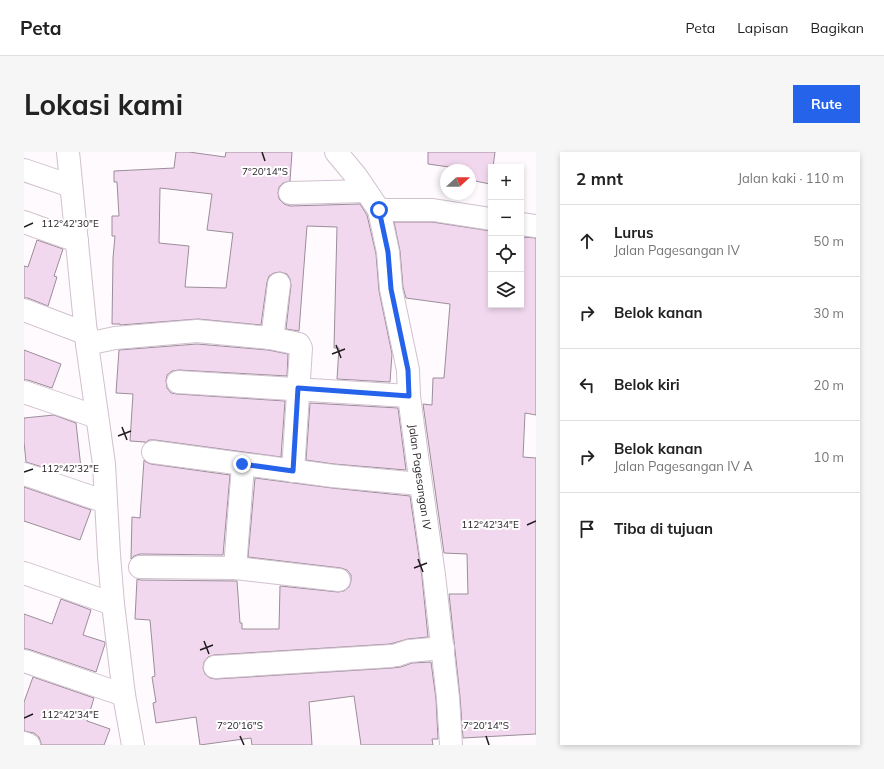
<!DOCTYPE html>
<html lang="id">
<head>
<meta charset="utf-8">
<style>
  :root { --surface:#fff; --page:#f6f6f6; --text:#222; --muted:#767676; --line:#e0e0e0; --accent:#2563eb }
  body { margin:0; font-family:Mulish,sans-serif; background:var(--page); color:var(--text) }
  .controls { position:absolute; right:12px; top:12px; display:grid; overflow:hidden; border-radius:0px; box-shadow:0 2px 6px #0003 }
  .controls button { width:36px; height:36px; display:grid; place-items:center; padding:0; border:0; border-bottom:1px solid var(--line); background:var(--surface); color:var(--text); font:20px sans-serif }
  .compass { position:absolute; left:416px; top:12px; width:36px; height:36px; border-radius:50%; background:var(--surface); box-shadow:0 2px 6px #0003; rotate:69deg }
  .stop { position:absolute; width:12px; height:12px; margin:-9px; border:3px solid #2563eb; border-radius:50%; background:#fff }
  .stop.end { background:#2563eb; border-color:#fff; box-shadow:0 1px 4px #0008 }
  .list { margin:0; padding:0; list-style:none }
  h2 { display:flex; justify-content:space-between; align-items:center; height:52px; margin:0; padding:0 16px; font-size:17px }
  h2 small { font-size:13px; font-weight:400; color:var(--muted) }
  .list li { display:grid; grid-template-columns:26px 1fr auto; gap:12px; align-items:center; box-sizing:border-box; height:72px; padding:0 16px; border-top:1px solid var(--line) }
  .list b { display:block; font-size:15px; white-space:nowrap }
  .list p { margin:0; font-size:13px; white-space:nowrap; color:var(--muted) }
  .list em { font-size:13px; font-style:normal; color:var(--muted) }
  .icon { flex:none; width:22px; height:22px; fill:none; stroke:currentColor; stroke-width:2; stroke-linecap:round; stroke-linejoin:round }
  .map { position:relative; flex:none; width:512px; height:593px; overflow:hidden; border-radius:0px }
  header { display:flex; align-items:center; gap:24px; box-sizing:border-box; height:56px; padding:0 20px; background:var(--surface); border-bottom:1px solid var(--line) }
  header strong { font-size:19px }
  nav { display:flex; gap:22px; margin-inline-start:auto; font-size:14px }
  .intro { display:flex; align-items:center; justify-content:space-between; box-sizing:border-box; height:96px; padding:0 24px }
  h1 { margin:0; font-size:28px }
  .button { padding:10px 18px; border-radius:0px; background:var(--accent); color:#fff; font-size:14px; font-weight:700 }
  main { display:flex; gap:24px; padding:0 24px }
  aside { flex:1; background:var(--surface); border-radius:0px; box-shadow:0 2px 6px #0003 }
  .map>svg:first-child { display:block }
  .building { fill:#f2d8ef; stroke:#9c8d9a; fill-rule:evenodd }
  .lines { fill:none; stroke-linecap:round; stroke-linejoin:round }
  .minor-casing { stroke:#d1c1cf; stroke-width:24 }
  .minor { stroke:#fff; stroke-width:22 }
  .route { stroke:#2563eb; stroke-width:5 }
  .ticks { fill:none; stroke:#211b20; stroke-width:1.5 }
  .labels { text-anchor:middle; stroke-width:4; stroke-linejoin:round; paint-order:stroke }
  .street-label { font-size:11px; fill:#211b20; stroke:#fff }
  .ticks-label { font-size:10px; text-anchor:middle; fill:#211b20; stroke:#fff; stroke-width:4; stroke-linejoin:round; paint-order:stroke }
</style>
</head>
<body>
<header>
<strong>Peta</strong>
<nav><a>Peta</a><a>Lapisan</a><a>Bagikan</a></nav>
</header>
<div class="intro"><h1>Lokasi kami</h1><a class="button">Rute</a></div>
<main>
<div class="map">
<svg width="512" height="593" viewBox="0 0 512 593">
  <rect width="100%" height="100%" fill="#fefafd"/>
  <!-- building -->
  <g class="building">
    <path d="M152 0H165L201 5 202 0H268L266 29 259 31 255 35 254 41 255 47 260 52 266 54 336 52 343 63 352 102 355 139 368 202 366 230 313 227 315 196H310L313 75 283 74 275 179 262 177 267 133 266 127 263 122 256 120 250 121 245 124 243 130 237 173 174 167 96 173V172H88L89 106 91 84H88V64H95L93 30H90V19L150 16ZM136 36 188 42 183 78 209 81 202 136 161 135 165 94 135 91Z"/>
    <path d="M404 0H471L469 15H467V24L466 32 446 28V18L404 12Z"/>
    <path d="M370 70H408L467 79V153H497V85L512 86V263L501 261 499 305 512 306V582L439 586 436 545 425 442H444L443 402 420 401 399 252 408 253 409 226H420L426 152 382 146 379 135 376 99Z"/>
    <path d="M13 88 39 97 30 124 33 125 24 154 4 146H0V114L4 115Z"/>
    <path d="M173 192 244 198 264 202 263 224 155 218 148 219 143 223 142 229 143 236 147 241 153 242 261 249 257 305 131 288H125L121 291V290L106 289 109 242 92 241 95 198Z"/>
    <path d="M0 198 37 212 28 236 4 228H0Z"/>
    <path d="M286 251 374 256 382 318 310 312 282 308Z"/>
    <path d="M30 263 52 271 57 316 28 318 2 310 0 290V266Z"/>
    <path d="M120 308 122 310 127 312 206 323 199 403 116 402 110 404 107 407 108 365 116 366Z"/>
    <path d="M231 326 308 336 386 344 398 425 404 485 384 487 366 492 190 503 184 505 180 510 179 516 181 522 186 526 192 527 368 516 377 515 388 511 407 510 412 547 414 587H408L409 593H337L330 544 285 550 288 593H228L227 586 176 593 172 565 132 571 129 551 132 550 128 525 131 524 126 468 111 467 113 427 116 428 213 429 216 471H218V477H255L256 434 314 440 320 439 325 435 327 429V423L323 418 317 416 224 405Z"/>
    <path d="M0 335 67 358 56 388 0 369Z"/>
    <path d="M37 447 67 458 59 483 81 490V492L72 520 4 497H0V462L28 472Z"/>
    <path d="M9 525 70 546 63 569 86 577 80 593H17V591L15 585 10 581 0 579V550Z"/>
  </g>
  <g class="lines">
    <!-- minor casing -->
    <g class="minor-casing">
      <g id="minor">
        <path d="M44 0 63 192 80 312 85 403 89 452 100 543 109 593"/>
        <path d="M312 0 332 24 355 58H409L467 67"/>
        <path d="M0 18 47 34"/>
        <path d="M266 41 342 39"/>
        <path d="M355 58 364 100 367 137 384 218 385 244 393 304 410 423 424 546 427 593"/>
        <path d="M0 70 53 89"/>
        <path d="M497 72 512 74"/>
        <path d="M0 158 63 182"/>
        <path d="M246 186 248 184 249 179 255 132"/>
        <path d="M63 192 91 186 173 179 246 186 275 192 277 196 269 319"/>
        <path d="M154 230 385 244"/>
        <path d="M0 240 73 265"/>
        <path d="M129 300 309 324 396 332"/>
        <path d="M0 322 82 350"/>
        <path d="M116 415 211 416 219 313"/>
        <path d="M211 416 315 428"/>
        <path d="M0 421 89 452"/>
        <path d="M0 509 100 543"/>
        <path d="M191 515 367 504 373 503 385 499 419 496"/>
        <path d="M0 591 5 593"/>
      </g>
    </g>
    <!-- minor -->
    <use href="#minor" class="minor"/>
  </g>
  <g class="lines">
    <!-- route -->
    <path class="route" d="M218 312 269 319 274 236 385 244 384 218 367 137 364 100 355 58"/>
  </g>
  <!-- ticks -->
  <path class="ticks" d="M238 0 241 9M0 75 9 71M312 193 317 206M308 202 321 197M98 275 103 288M94 284 107 279M0 320 9 317M503 373 512 369M394 407 399 420M390 416 403 411M180 489 185 502M176 498 189 493M0 566 9 562M216 584 220 593M462 584 465 593"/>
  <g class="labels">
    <!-- street labels -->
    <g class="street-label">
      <text transform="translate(396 325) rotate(82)" y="4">Jalan Pagesangan IV</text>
    </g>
  </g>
  <g class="ticks-label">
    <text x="241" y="23">7°20'14"S</text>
    <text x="46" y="75">112°42'30"E</text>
    <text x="46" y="320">112°42'32"E</text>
    <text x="466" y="376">112°42'34"E</text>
    <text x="46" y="566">112°42'34"E</text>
    <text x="216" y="577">7°20'16"S</text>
    <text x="462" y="577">7°20'14"S</text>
  </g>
</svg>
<div class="controls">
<button>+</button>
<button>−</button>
<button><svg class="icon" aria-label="locate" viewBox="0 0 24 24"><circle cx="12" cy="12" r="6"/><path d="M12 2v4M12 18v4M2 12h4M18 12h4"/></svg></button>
<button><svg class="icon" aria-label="layers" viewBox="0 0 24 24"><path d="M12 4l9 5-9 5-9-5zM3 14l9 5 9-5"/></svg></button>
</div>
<svg class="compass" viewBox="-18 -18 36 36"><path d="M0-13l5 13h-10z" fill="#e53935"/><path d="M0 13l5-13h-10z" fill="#767676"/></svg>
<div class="stop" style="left:355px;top:58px"></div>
<div class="stop end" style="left:218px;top:312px"></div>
</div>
<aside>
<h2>2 mnt<small>Jalan kaki · 110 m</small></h2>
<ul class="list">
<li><svg class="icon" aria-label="ahead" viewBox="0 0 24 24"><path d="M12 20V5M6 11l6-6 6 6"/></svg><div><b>Lurus</b><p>Jalan Pagesangan IV</p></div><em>50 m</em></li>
<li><svg class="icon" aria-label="right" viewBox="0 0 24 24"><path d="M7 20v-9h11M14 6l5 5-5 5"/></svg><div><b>Belok kanan</b></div><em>30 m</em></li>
<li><svg class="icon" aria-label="left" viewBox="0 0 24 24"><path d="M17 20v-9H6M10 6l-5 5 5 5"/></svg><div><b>Belok kiri</b></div><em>20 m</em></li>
<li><svg class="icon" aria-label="right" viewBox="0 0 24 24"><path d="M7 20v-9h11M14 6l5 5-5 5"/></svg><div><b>Belok kanan</b><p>Jalan Pagesangan IV A</p></div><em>10 m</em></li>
<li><svg class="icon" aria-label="arrive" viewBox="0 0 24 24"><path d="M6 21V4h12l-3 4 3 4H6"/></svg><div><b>Tiba di tujuan</b></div></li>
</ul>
</aside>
</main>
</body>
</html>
